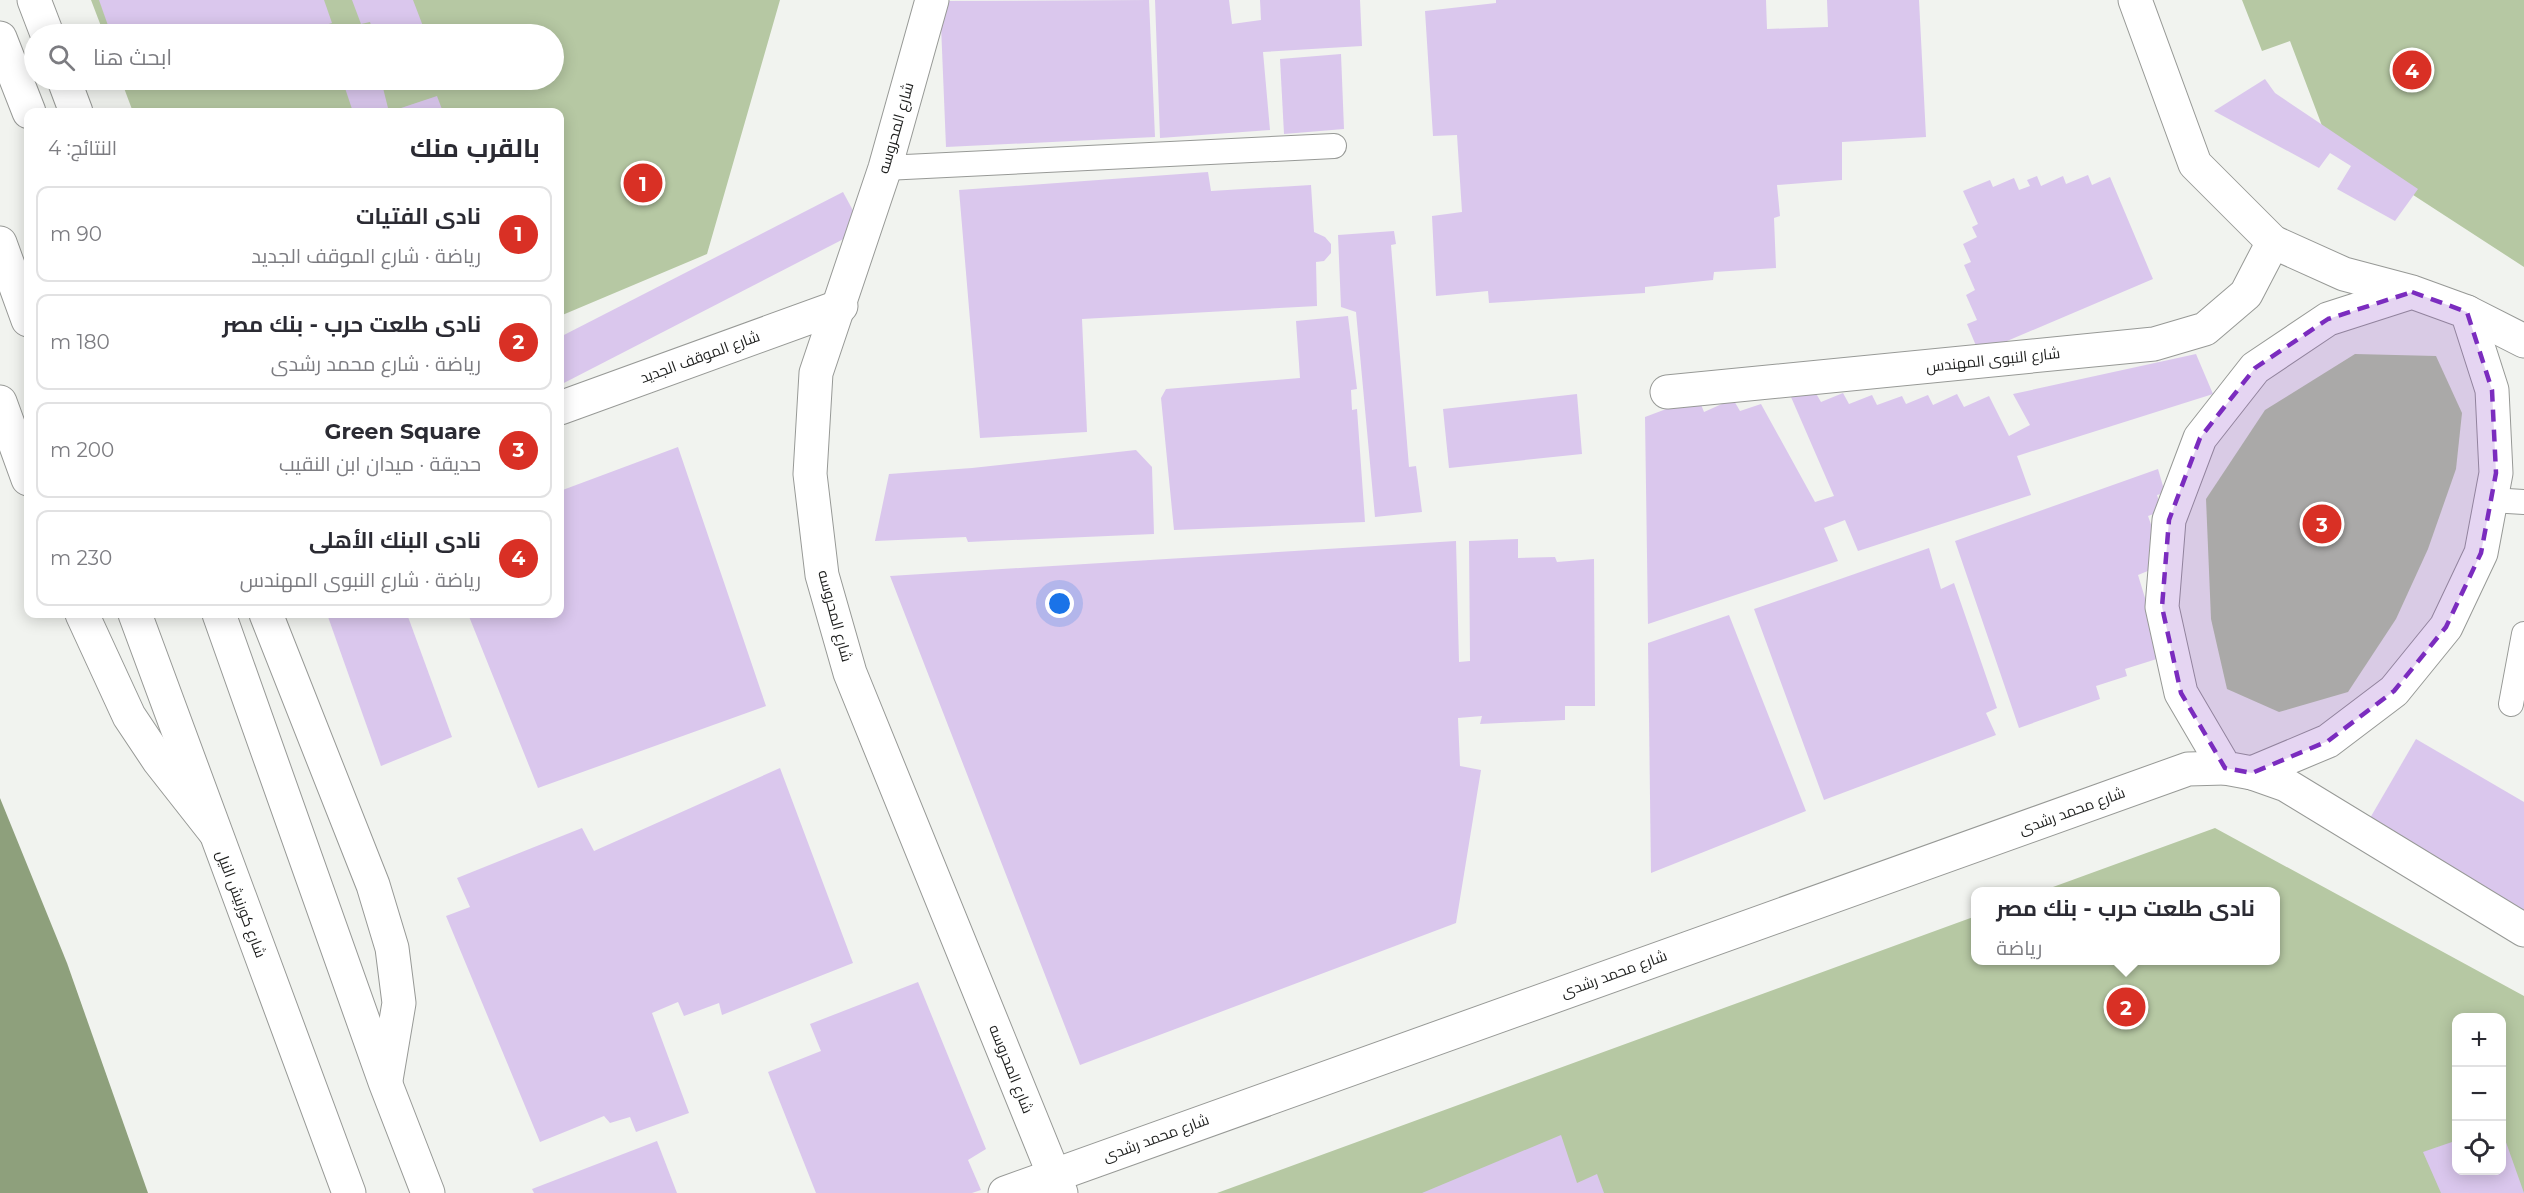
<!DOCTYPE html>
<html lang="ar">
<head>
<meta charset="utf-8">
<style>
  :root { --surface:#fff; --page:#f2f2f3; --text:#2b2b33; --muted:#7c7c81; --line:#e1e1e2; --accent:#d93025 }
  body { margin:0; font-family:Montserrat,Cairo,sans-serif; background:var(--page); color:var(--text); direction:rtl }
  .controls { position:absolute; right:18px; bottom:18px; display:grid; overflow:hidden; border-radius:12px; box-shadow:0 3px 15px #0003 }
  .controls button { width:54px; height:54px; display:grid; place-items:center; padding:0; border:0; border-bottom:2px solid var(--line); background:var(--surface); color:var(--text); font:30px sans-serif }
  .you { position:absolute; left:1060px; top:604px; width:21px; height:21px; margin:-15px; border:4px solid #fff; border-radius:50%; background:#1a73e8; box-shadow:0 0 0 9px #1a73e833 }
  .badge { display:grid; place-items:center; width:39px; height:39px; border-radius:50%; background:var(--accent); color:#fff; font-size:20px; font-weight:700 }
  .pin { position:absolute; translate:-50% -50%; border:3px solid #fff; box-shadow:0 2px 6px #0006 }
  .popup { position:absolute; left:1971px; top:887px; width:309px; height:78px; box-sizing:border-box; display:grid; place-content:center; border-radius:12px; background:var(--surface); filter:drop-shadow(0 2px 4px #0005); font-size:20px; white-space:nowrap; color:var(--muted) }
  .popup b { font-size:22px; color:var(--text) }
  .popup::after { content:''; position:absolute; left:50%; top:100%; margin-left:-12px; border:12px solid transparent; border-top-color:var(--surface) }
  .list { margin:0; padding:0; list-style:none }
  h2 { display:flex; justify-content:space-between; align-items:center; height:78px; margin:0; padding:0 24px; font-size:26px }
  h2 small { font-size:20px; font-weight:400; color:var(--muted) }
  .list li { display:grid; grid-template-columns:39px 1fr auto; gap:18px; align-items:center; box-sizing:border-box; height:96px; margin:0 12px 12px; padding:0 12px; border:2px solid var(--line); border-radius:12px }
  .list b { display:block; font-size:22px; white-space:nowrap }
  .list p { margin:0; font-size:20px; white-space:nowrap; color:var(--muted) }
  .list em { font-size:20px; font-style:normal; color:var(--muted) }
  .icon { flex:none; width:33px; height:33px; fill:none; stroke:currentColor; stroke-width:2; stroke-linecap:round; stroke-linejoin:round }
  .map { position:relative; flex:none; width:2524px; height:1193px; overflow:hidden; direction:ltr }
  .search { position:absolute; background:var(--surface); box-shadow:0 3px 15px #0003; left:24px; top:24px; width:540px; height:66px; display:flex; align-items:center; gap:15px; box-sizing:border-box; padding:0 21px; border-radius:33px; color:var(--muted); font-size:22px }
  .panel { position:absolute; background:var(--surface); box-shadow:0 3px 15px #0003; left:24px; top:108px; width:540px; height:510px; border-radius:12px; direction:rtl }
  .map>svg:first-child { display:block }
  .green { fill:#b6c8a3; fill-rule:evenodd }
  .water { fill:#8ea07c }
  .building { fill:#dac7ed }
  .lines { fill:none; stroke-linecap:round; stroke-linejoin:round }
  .service-casing { stroke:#979996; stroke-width:26 }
  .minor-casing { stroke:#979996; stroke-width:35 }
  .tertiary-casing { stroke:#979996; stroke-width:35 }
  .primary-casing { stroke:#979996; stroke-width:35 }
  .motorway-casing { stroke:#979996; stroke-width:35 }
  .service { stroke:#fff; stroke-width:24 }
  .minor { stroke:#fff; stroke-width:33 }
  .tertiary { stroke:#fff; stroke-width:33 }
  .primary { stroke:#fff; stroke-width:33 }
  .motorway { stroke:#fff; stroke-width:33 }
  .marked { fill:#7b2cbf; fill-opacity:0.2; stroke:#7b2cbf; stroke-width:4.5; stroke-dasharray:12 8; stroke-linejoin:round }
  .labels { text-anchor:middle; stroke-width:6; stroke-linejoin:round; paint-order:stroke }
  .street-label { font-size:15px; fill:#1e1f1e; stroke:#fff }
</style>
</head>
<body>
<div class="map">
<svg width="2524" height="1193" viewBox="0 0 2524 1193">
  <rect width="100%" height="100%" fill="#f1f3ef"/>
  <!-- green -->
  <g class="green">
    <path d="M91 0H780L707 254 560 316V112H133L121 80H554V34H104Z"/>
    <path d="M2242 0H2524V267L2327 139 2290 41 2262 51Z"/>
    <path d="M2355 354 2436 356 2462 413 2456 469 2428 549 2396 619 2348 692 2279 712 2227 689 2211 619 2206 499 2265 410Z"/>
    <path d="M2215 828 2524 996V1193H1217L1976 916V960H2276V892L2042 891ZM2456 1018H2502V1170H2456Z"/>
  </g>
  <!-- water -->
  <path class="water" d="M0 798 67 963 148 1193H0Z"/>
  <!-- building -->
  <g class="building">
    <path d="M99 0H324L332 23 295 34H111Z"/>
    <path d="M352 0H413L426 34H374L370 22 361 24Z"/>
    <path d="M1149 0 1155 137 946 147 940 1Z"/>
    <path d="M1155 0H1229L1232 24 1261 20 1260 0H1360L1362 46 1263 52 1270 130 1160 138Z"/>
    <path d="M1496 0H1766L1767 29 1828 27 1827 0H1919L1926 137 1842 142V180L1777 185 1780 216 1774 218 1776 268 1714 272 1713 280 1645 287V293L1489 303 1488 291 1436 296 1432 216 1462 212 1457 135 1433 136 1425 11 1496 3Z"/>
    <path d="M1341 54 1344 129 1284 134 1280 59Z"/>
    <path d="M2265 79 2275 93 2418 189 2395 221 2337 189 2351 166 2330 153 2319 168 2214 111Z"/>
    <path d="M358 80H381L389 112 437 96 443 112H353L344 85Z"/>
    <path d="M1208 172 1211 191 1311 185 1314 232 1325 237 1331 244V253L1324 261 1316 262 1317 306 1082 319 1087 432 980 438 959 190Z"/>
    <path d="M2088 175 2092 185 2110 177 2153 279 1979 353 1967 324 1977 320 1966 295 1975 290 1964 265 1971 262 1963 244 1977 237 1972 227 1978 224 1963 191 1990 180 1993 187 2014 178 2019 190 2030 186 2027 180 2037 176 2041 186 2063 176 2066 184Z"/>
    <path d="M843 192 863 229 560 385V337Z"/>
    <path d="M1394 231 1396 244 1391 245 1409 467 1416 466 1422 512 1375 517 1356 312 1341 307 1338 235Z"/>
    <path d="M1348 316 1357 389 1351 390 1352 410 1357 409 1365 522 1174 530 1161 398 1166 389 1300 378 1296 321Z"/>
    <path d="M2196 354 2213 394 2017 456 2031 495 1858 551 1845 520 1824 528 1838 561 1648 624 1645 417 1698 397 1704 412 1733 399 1740 411 1761 404 1815 502 1834 496 1791 397 1814 390 1821 402 1843 393 1849 404 1872 395 1877 405 1902 396 1906 404 1928 395 1933 405 1957 394 1964 407 1989 396 2009 436 2030 425 2013 394Z"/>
    <path d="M1577 394 1582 454 1449 468 1443 409Z"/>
    <path d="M678 447 766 706 538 788 468 614H560V491Z"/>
    <path d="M1136 450 1152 467 1154 534 968 542 966 537 875 541 889 474 972 468Z"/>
    <path d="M2158 469 2165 493 2157 495 2162 511 2148 516 2158 544 2149 549 2155 568 2138 575 2163 657 2125 669 2127 676 2096 686 2100 699 2019 728 1955 541Z"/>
    <path d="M1518 539V558L1555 557 1557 562 1594 559 1595 706H1565V720L1480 724 1482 716 1458 718 1460 766 1481 770 1456 923 1080 1065 890 576 1456 541 1459 662 1470 661 1469 541Z"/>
    <path d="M1929 548 1941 589 1954 583 1997 708 1986 713 1996 735 1824 800 1754 609Z"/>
    <path d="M327 614H407L452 737 381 766Z"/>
    <path d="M1729 615 1806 811 1651 873 1648 643Z"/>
    <path d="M2416 739 2524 802V918L2366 825Z"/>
    <path d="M780 768 853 963 722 1015 719 1003 684 1016 678 1002 652 1013 689 1113 636 1132 630 1117 610 1123 604 1116 540 1142 446 916 470 907 457 878 582 828 594 851Z"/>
    <path d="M918 982 986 1149 968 1160 981 1190 972 1193H816L768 1072 821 1051 810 1024Z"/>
    <path d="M2502 1131 2524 1193H2441L2423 1152 2452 1142 2456 1151V1170H2502Z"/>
    <path d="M1561 1135 1577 1183 1597 1174 1604 1193H1422Z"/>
    <path d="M657 1141 677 1193H534L532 1189Z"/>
  </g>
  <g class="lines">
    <!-- service casing -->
    <g class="service-casing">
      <g id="service">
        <path d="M885 168 1334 146"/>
        <path d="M2491 500 2524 502"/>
        <path d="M2511 704 2524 634"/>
      </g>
    </g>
    <!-- minor casing -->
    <g class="minor-casing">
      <g id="minor">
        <path d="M932 0 885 168 816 373 810 474 822 575 850 673 1054 1175"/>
        <path d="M2135 0 2195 164 2273 242 2344 274 2412 292 2467 312 2492 390 2496 473 2481 553 2446 627 2394 691 2328 741 2252 773 2225 768 2181 693 2162 607 2169 520 2200 438 2255 368 2328 319 2412 292"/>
        <path d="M2467 312 2524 341"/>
        <path d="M1667 392 2154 344 2205 329 2246 294 2273 242"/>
        <path d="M560 408 841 306"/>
        <path d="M2252 773 2286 785 2524 930"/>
        <path d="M1005 1193 2188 769 2225 768"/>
      </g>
    </g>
    <!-- tertiary casing -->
    <g class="tertiary-casing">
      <path id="tertiary" d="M1054 1175 1061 1193"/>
    </g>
    <!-- primary casing -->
    <g class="primary-casing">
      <g id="primary">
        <path d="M34 0 47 34"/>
        <path d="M0 38 29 112"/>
        <path d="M64 80 76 112"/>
        <path d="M0 243 28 320"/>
        <path d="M135 614 349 1193"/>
        <path d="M219 614 385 1082 428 1193"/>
        <path d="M266 614 373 885 392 948 399 1003 386 1080"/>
      </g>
    </g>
    <!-- motorway casing -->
    <g class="motorway-casing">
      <g id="motorway">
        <path d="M0 402 28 479"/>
        <path d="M82 614 129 716 159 761 214 831"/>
      </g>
    </g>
    <!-- service -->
    <use href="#service" class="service"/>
    <!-- minor -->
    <use href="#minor" class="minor"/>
    <!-- tertiary -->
    <use href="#tertiary" class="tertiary"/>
    <!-- primary -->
    <use href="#primary" class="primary"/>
    <!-- motorway -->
    <use href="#motorway" class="motorway"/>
  </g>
  <!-- marked area -->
  <path class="marked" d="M2412 292 2467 312 2492 390 2496 473 2481 553 2446 627 2394 691 2328 741 2252 773 2225 768 2181 693 2162 607 2169 520 2200 438 2255 368 2328 319Z"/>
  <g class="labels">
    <!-- street labels -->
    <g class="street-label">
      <text transform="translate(896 128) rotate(-74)" y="5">شارع المحروسه</text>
      <text transform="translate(700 357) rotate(-20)" y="5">شارع الموقف الجديد</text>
      <text transform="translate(1993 360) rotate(-6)" y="5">شارع النبوى المهندس</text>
      <text transform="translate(835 616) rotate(75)" y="5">شارع المحروسه</text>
      <text transform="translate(2072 811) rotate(-20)" y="5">شارع محمد رشدى</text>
      <text transform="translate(241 904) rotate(69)" y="5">شارع كورنيش النيل</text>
      <text transform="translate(1614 974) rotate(-20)" y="5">شارع محمد رشدى</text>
      <text transform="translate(1011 1069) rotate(68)" y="5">شارع المحروسه</text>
      <text transform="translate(1156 1138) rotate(-20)" y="5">شارع محمد رشدى</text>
    </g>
  </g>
</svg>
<div class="controls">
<button>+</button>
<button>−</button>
<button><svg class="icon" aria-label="locate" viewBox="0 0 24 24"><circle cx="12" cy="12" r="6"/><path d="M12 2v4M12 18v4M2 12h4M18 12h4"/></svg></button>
</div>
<div class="you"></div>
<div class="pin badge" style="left:643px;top:183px">1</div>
<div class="pin badge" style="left:2126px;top:1007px">2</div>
<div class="popup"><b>نادى طلعت حرب - بنك مصر</b>رياضة</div>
<div class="pin badge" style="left:2322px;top:524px">3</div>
<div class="pin badge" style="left:2412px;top:70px">4</div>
<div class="search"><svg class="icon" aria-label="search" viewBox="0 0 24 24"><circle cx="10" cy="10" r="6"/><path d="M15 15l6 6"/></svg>ابحث هنا</div>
<section class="panel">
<h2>بالقرب منك<small>النتائج: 4</small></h2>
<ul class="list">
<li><span class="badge">1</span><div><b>نادى الفتيات</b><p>رياضة · شارع الموقف الجديد</p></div><em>90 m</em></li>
<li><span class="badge">2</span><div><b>نادى طلعت حرب - بنك مصر</b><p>رياضة · شارع محمد رشدى</p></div><em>180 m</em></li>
<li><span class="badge">3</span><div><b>Green Square</b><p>حديقة · ميدان ابن النقيب</p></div><em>200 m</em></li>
<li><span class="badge">4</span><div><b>نادى البنك الأهلى</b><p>رياضة · شارع النبوى المهندس</p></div><em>230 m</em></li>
</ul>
</section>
</div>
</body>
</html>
